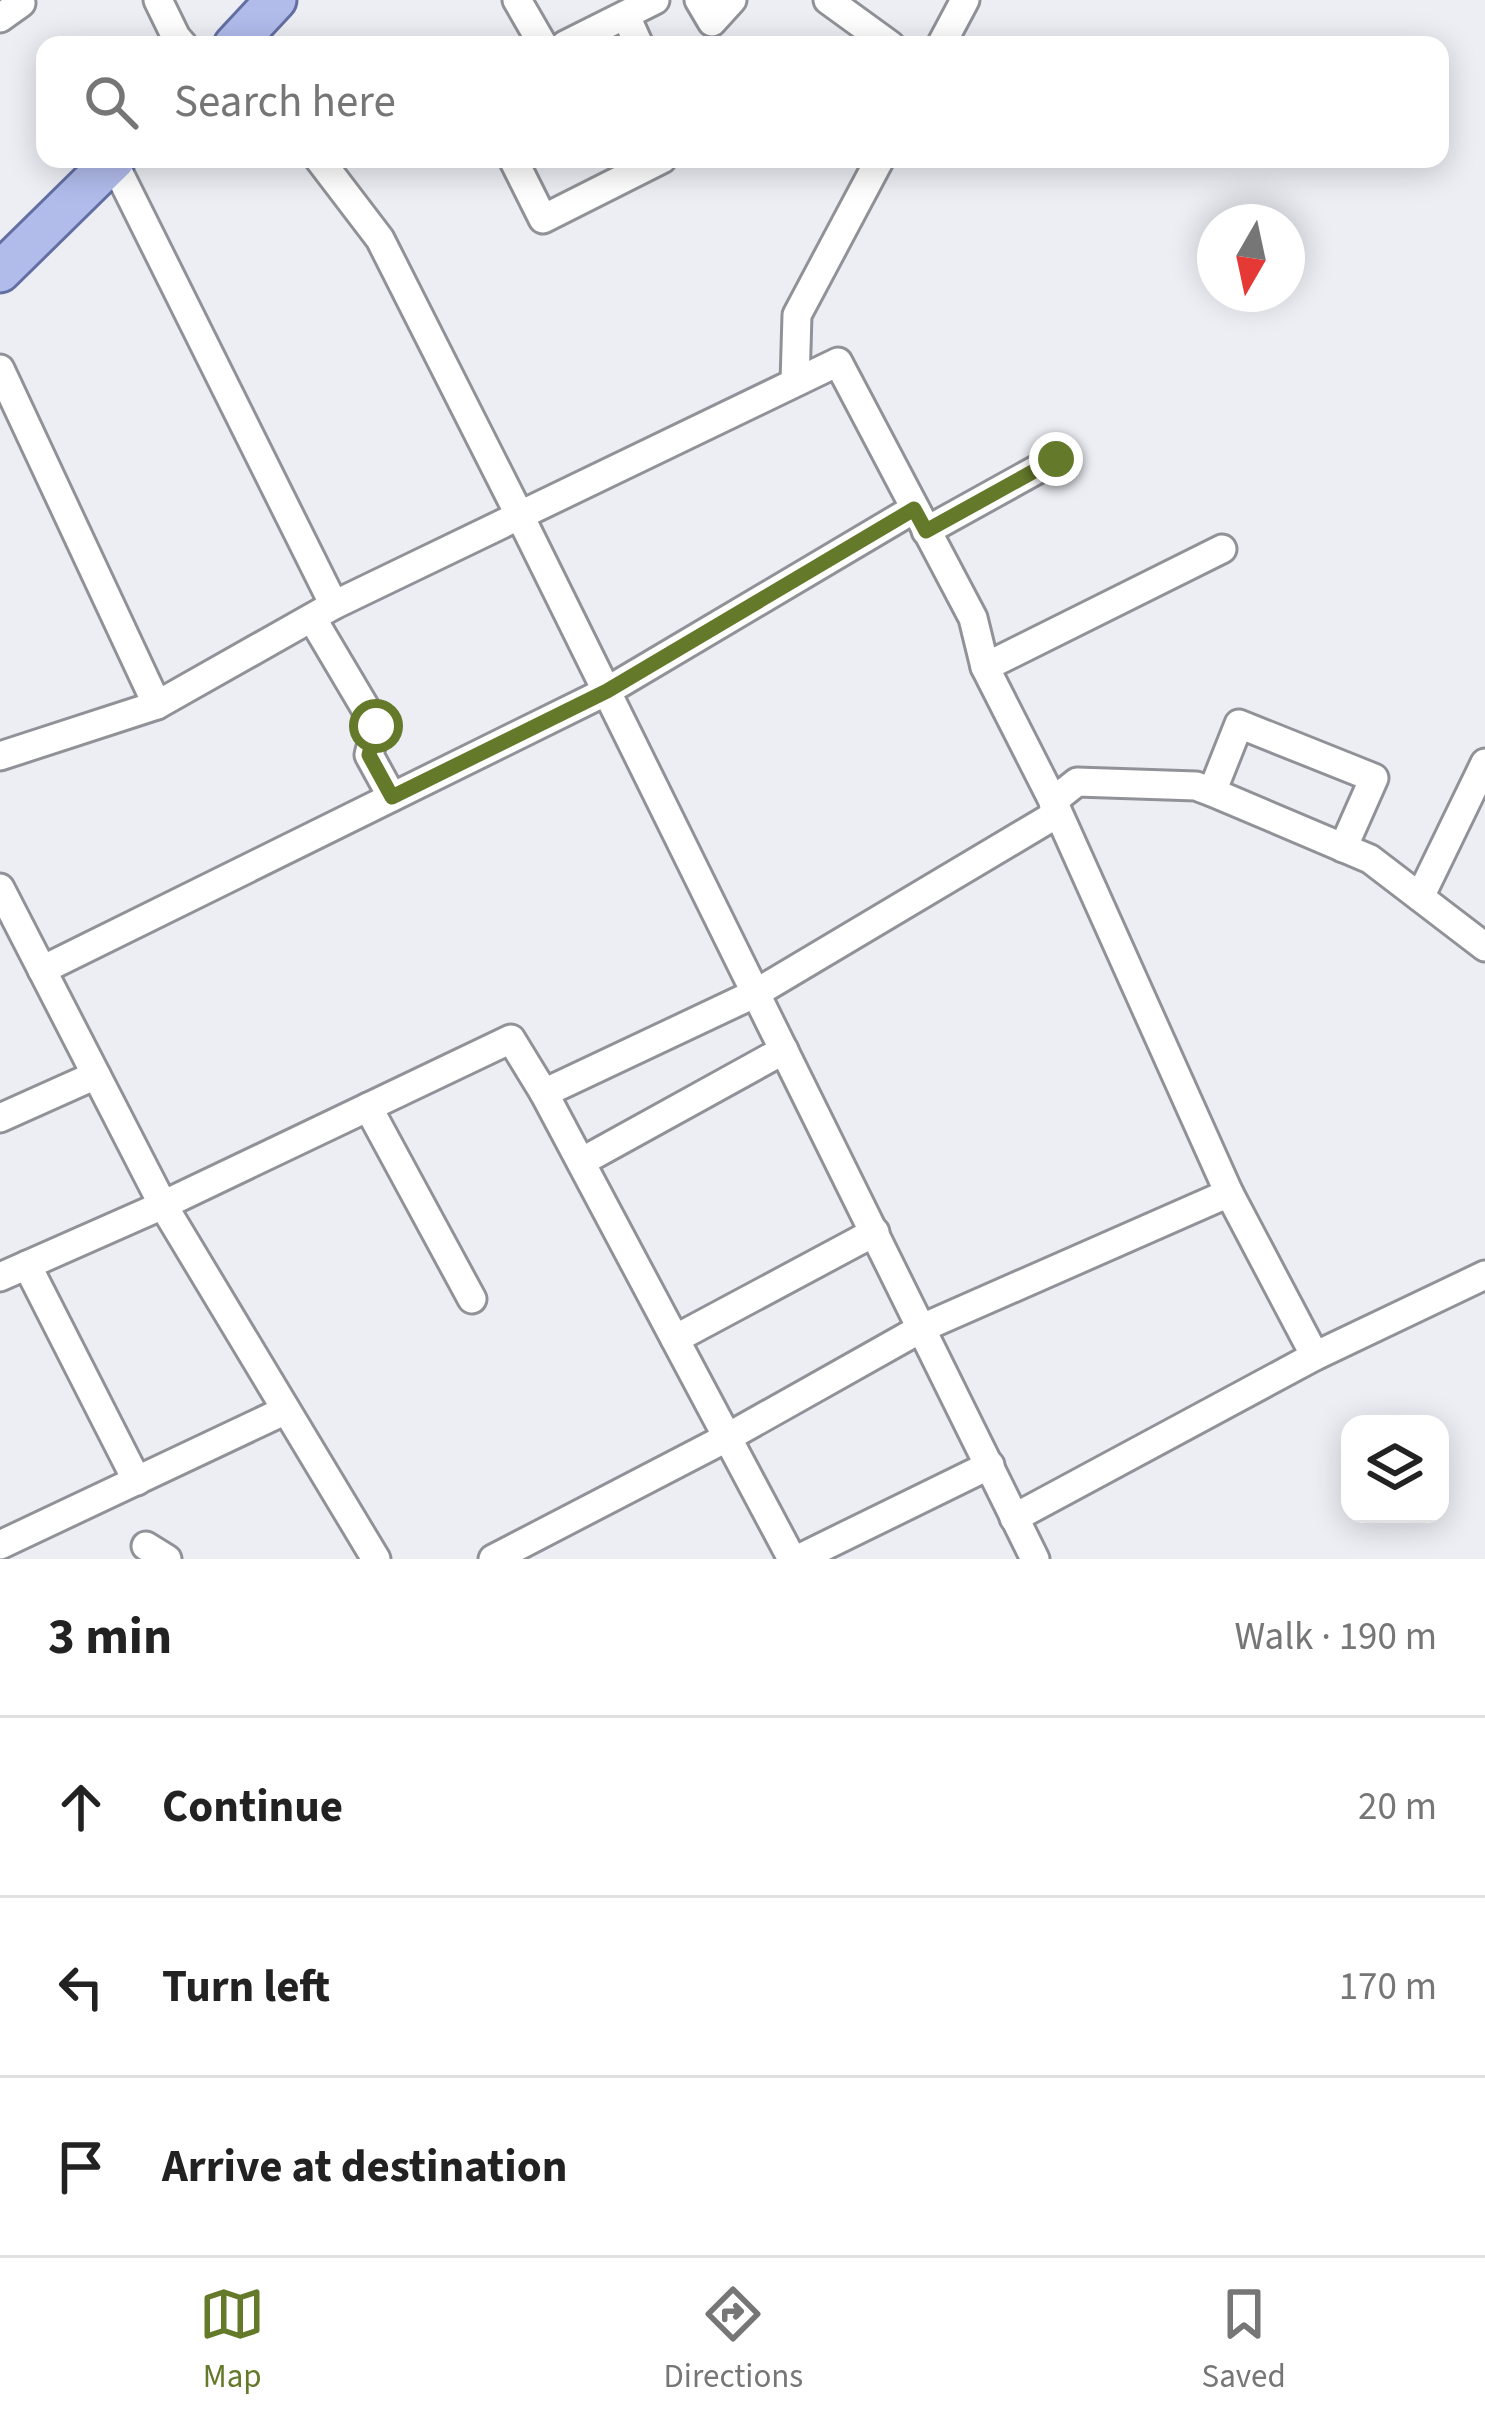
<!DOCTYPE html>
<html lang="en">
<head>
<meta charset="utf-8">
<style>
  :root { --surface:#fff; --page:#f6f6f6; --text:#222; --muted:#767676; --line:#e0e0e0; --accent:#64792a }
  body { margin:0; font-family:"Source Sans 3",sans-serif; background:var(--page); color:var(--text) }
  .controls { position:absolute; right:36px; bottom:36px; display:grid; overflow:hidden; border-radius:24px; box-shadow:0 6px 30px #0003 }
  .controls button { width:108px; height:108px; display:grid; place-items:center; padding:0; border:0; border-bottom:3px solid var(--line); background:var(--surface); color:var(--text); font:60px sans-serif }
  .compass { position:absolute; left:1197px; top:204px; width:108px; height:108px; border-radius:50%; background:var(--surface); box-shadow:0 6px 30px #0003; rotate:189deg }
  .stop { position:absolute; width:36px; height:36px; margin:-27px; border:9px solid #64792a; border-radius:50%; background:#fff }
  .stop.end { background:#64792a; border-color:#fff; box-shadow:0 3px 12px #0008 }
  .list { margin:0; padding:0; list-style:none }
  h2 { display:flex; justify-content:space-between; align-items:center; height:156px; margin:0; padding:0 48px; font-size:51px }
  h2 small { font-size:39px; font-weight:400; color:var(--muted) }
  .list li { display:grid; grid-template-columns:78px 1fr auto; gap:36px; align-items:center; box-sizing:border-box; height:180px; padding:0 48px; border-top:3px solid var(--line) }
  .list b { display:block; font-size:45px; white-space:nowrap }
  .list em { font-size:39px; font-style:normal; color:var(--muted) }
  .icon { flex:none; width:66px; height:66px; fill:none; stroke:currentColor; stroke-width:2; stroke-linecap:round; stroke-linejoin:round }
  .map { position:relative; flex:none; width:1485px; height:1559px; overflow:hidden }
  .search { position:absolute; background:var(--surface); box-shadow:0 6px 30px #0003; left:36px; right:36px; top:36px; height:132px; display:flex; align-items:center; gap:30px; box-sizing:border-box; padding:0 42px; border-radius:24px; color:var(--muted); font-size:45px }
  .sheet { height:696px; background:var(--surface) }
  nav { display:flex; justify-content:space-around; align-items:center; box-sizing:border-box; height:168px; border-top:3px solid var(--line); background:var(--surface); font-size:33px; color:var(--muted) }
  nav a { display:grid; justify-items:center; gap:6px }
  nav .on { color:var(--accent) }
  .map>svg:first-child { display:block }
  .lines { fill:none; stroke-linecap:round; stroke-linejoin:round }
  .minor-casing { stroke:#909298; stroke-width:33 }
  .primary-casing { stroke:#636fa2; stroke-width:45 }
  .minor { stroke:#fff; stroke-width:27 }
  .primary { stroke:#b1bceb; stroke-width:39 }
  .route { stroke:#64792a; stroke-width:15 }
</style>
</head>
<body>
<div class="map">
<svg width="1485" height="1559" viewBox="0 0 1485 1559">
  <rect width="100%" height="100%" fill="#eceef4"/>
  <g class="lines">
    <!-- minor casing -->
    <g class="minor-casing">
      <g id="minor">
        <path d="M158 0 176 37 183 45"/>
        <path d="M517 0 543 45"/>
        <path d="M699 0 712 22 732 0"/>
        <path d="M828 0 890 45"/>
        <path d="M626 16 639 45"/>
        <path d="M0 18 21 3"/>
        <path d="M565 45 655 0"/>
        <path d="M941 45 965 0"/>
        <path d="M319 159 380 239 520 516 1035 1559"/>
        <path d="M513 159 543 219 662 159"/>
        <path d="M113 161 334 605"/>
        <path d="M0 369 157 705"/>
        <path d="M795 382 797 315 880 159"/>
        <path d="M926 531 1056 459"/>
        <path d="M312 618 376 726 369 755 392 797"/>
        <path d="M985 667 1222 549"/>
        <path d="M0 756 157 705 334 605 838 362 973 618 985 667 1053 801 1229 1193 1315 1356"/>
        <path d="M1212 792 1239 724 1374 778 1343 848"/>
        <path d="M0 888 163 1205 376 1559"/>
        <path d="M1420 897 1485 763"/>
        <path d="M42 970 607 691 914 509"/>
        <path d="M544 1093 756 993 1055 815 1053 801 1077 782 1196 786 1212 792 1370 859 1485 947"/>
        <path d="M368 1107 472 1299"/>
        <path d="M0 1118 96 1075"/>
        <path d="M581 1162 784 1050"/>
        <path d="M27 1265 137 1481"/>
        <path d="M0 1277 163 1205 511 1039 544 1093 792 1559"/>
        <path d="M675 1339 875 1232"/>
        <path d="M1014 1518 1315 1356 1485 1275"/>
        <path d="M0 1545 286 1410"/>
        <path d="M146 1546 167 1559"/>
        <path d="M493 1559 728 1437 922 1328 1229 1193"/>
        <path d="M798 1559 990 1465"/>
      </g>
    </g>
    <!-- primary casing -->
    <g class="primary-casing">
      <g id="primary">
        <path d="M234 45 276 0"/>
        <path d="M0 272 115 159"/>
      </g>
    </g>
    <!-- minor -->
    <use href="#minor" class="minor"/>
    <!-- primary -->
    <use href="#primary" class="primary"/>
  </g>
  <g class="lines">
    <!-- route -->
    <path class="route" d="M376 726 369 755 392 797 607 691 914 509 926 531 1056 459"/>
  </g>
</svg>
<div class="controls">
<button><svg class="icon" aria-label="layers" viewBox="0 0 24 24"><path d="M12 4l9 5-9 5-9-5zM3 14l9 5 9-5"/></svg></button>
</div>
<svg class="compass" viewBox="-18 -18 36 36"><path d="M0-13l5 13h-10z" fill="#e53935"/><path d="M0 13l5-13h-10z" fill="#767676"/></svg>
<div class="stop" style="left:376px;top:726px"></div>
<div class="stop end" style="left:1056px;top:459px"></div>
<div class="search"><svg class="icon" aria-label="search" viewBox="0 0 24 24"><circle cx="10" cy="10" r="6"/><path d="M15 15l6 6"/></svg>Search here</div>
</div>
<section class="sheet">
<h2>3 min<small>Walk · 190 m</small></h2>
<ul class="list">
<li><svg class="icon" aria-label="ahead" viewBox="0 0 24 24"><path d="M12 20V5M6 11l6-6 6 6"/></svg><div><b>Continue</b></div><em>20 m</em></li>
<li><svg class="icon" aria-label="left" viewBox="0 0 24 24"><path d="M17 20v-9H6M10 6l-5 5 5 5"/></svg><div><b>Turn left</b></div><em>170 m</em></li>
<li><svg class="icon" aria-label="arrive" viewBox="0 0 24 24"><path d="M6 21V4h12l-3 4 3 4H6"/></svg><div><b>Arrive at destination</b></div></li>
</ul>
</section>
<nav>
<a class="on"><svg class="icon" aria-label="map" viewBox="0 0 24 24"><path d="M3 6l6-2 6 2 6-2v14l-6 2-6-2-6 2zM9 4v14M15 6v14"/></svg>Map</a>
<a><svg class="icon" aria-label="directions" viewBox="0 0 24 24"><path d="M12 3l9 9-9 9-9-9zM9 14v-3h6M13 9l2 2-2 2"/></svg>Directions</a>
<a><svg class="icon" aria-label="saved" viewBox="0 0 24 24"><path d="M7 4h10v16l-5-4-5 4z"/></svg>Saved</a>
</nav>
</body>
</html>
